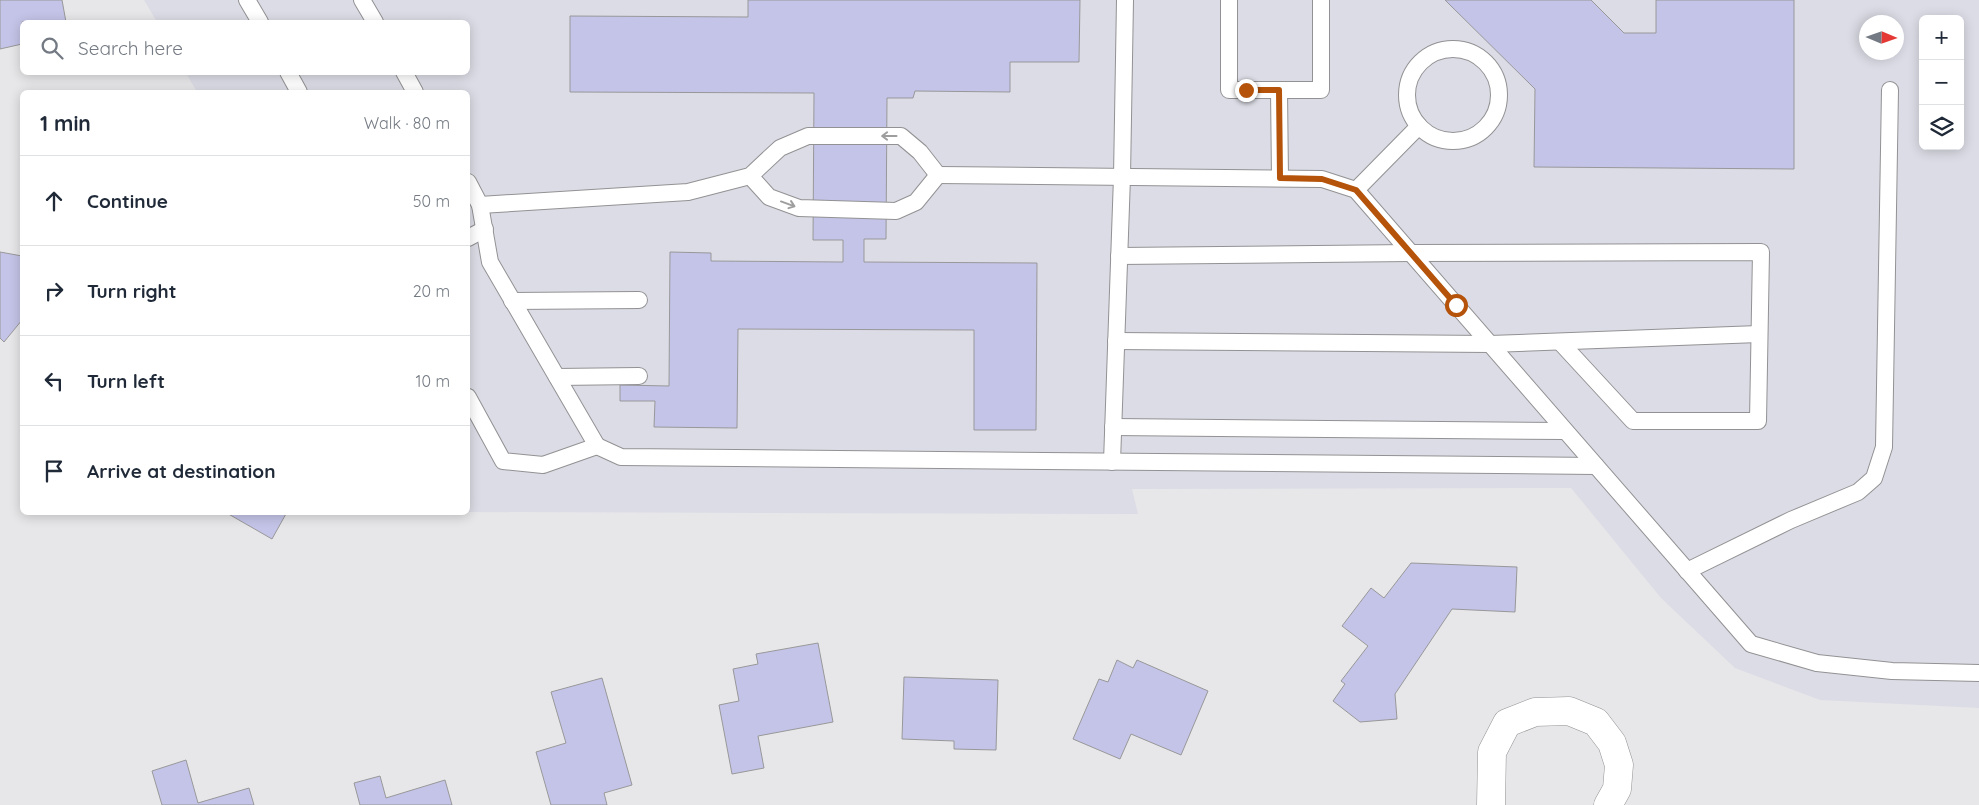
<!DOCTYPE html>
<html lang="en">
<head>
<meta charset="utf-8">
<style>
  :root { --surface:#fff; --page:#f2f2f3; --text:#1f2937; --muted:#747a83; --line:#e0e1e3 }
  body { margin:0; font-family:Quicksand,sans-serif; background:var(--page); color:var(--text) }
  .controls { position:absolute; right:15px; top:15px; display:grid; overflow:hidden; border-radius:8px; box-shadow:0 2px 12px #0003 }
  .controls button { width:45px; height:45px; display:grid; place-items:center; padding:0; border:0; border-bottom:1px solid var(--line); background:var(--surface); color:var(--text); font:25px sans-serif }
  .compass { position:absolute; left:1859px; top:15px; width:45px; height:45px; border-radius:50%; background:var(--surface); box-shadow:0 2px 12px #0003; rotate:92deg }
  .stop { position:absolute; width:15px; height:15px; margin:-11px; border:4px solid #b45309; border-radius:50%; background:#fff }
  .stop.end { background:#b45309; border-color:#fff; box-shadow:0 1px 5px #0008 }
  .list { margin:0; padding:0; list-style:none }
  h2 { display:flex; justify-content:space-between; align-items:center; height:65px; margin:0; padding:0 20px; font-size:21px }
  h2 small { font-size:16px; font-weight:400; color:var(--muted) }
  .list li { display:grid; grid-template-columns:32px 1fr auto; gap:15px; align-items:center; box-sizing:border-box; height:90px; padding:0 20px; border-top:1px solid var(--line) }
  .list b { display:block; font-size:19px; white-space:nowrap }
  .list em { font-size:16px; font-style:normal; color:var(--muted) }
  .icon { flex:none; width:28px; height:28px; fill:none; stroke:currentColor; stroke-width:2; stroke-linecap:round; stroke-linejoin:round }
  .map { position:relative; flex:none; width:1979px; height:805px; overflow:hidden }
  .search { position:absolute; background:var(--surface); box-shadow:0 2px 12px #0003; left:20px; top:20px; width:450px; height:55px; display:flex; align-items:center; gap:12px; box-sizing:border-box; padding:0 18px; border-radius:8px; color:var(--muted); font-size:19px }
  .panel { position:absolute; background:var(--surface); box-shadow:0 2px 12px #0003; left:20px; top:90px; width:450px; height:425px; border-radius:8px }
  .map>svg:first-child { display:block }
  .built { fill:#dcdce6; fill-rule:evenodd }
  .building { fill:#c4c4e8; stroke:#98989a }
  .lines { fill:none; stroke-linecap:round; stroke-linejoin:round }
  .lane-casing { stroke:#929294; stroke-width:18 }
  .street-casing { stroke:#929294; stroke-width:29 }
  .lane { stroke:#fff; stroke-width:16 }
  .street { stroke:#fff; stroke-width:28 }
  .oneway { stroke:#9e9e9f }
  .route { stroke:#b45309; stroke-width:6 }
</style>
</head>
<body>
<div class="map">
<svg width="1979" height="805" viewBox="0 0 1979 805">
  <rect width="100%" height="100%" fill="#e7e7e9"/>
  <!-- built -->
  <path class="built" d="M144 0H1979V708L1820 700 1735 668 1661 598 1571 488 1132 489 1138 514 468 512V92H197L186 73 468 72V22H157ZM1923 19H1960V146H1923ZM1866 22H1896V52H1866Z"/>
  <!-- building -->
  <g class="building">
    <path d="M0 0H62L66 22H22V44L0 49Z"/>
    <path d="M748 0H1080L1079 62H1010V92L915 91 913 98H887L886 239H864V262L1037 263 1036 430H974V330L738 329 737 428 654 427 655 401H620V385L669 386 670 252 711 253V261L843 262V240H813L814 93 570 92V16L748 17Z"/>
    <path d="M1445 0H1591L1624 33H1656V0H1794V169L1534 167 1535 89Z"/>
    <path d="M0 252 22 256V320L4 342 0 338Z"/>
    <path d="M225 512H287L272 539Z"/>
    <path d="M1411 563 1517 567 1515 612 1452 609 1395 694 1397 719 1360 722 1333 701 1345 684 1341 681 1368 646 1342 626 1371 588 1384 598Z"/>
    <path d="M818 643 833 722 758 736 764 768 732 774 719 705 739 701 733 669 758 664 756 654Z"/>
    <path d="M1117 660 1133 668 1137 660 1208 691 1181 755 1131 734 1120 759 1073 739 1099 679 1108 682Z"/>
    <path d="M904 677 998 680 996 750 954 749V741L902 739Z"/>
    <path d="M602 678 632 785 604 793 607 805H551L536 752 566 743 551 692Z"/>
    <path d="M186 760 198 803 249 788 254 805H162L152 771Z"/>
    <path d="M380 776 386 798 445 780 452 805H360L354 783Z"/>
  </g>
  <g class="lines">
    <!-- lane casing -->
    <g class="lane-casing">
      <g id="lane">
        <path d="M247 0 260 22"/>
        <path d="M362 0 375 22"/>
        <path d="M1229 0V90H1321V0"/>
        <circle cx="1453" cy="95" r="46"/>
        <path d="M288 72 299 92"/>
        <path d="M404 72 415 92"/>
        <path d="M1279 90 1280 178"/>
        <path d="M938 175 1322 179 1356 190 1751 644 1817 663 1892 671 1979 673"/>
        <path d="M750 176 769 197 799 208 896 211 916 202 938 175"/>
        <path d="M468 182 480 205 490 262 597 446 543 465 503 461 468 397"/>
        <path d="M1356 190 1419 126"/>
        <path d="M480 205 688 192 750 176 780 148 808 136H901L920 152 938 175"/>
        <path d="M468 238 485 229"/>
        <path d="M1119 256 1410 253 1761 252 1758 421H1633L1561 343"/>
        <path d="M512 301 639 300"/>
        <path d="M1116 341 1490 344 1759 334"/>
        <path d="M557 377 639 376"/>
        <path d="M1113 427 1565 431"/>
        <path d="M597 446 621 457 1596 466"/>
        <path d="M1112 462 1122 177 1125 0"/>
        <path d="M1687 571 1791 520 1858 492 1874 478 1884 447 1890 90"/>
      </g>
    </g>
    <!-- street casing -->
    <g class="street-casing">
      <path id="street" d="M1491 805 1492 752 1507 723 1535 712 1569 711 1596 722 1612 743 1619 765 1617 789 1608 805"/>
    </g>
    <!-- lane -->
    <use href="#lane" class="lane"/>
    <!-- street -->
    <use href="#street" class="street"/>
  </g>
  <!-- one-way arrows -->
  <defs><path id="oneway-shaft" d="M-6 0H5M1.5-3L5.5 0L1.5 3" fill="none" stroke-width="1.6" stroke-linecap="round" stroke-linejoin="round" transform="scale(1.25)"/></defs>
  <g class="oneway">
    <use href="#oneway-shaft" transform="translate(889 136) rotate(180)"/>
    <use href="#oneway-shaft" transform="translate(788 204) rotate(20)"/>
  </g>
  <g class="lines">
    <!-- route -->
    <path class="route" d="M1246 90H1279L1280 178 1322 179 1356 190 1456 305"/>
  </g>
</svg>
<div class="controls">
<button>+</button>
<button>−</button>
<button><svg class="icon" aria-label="layers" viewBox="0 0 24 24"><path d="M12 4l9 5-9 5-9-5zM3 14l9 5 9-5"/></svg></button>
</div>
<svg class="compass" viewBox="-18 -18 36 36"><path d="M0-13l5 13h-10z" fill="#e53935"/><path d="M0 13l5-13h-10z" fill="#747a83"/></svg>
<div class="stop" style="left:1456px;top:305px"></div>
<div class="stop end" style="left:1246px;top:90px"></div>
<div class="search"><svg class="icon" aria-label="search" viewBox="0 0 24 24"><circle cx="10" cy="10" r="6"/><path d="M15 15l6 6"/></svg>Search here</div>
<section class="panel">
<h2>1 min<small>Walk · 80 m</small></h2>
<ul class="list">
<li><svg class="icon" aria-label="ahead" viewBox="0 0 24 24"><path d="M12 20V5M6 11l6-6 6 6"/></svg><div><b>Continue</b></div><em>50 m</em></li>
<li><svg class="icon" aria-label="right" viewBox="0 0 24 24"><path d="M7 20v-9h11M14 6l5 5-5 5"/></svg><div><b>Turn right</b></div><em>20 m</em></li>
<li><svg class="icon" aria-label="left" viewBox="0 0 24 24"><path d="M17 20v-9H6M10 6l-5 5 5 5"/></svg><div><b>Turn left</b></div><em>10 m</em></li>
<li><svg class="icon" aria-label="arrive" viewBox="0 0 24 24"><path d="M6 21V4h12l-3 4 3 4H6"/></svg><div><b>Arrive at destination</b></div></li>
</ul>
</section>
</div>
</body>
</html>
